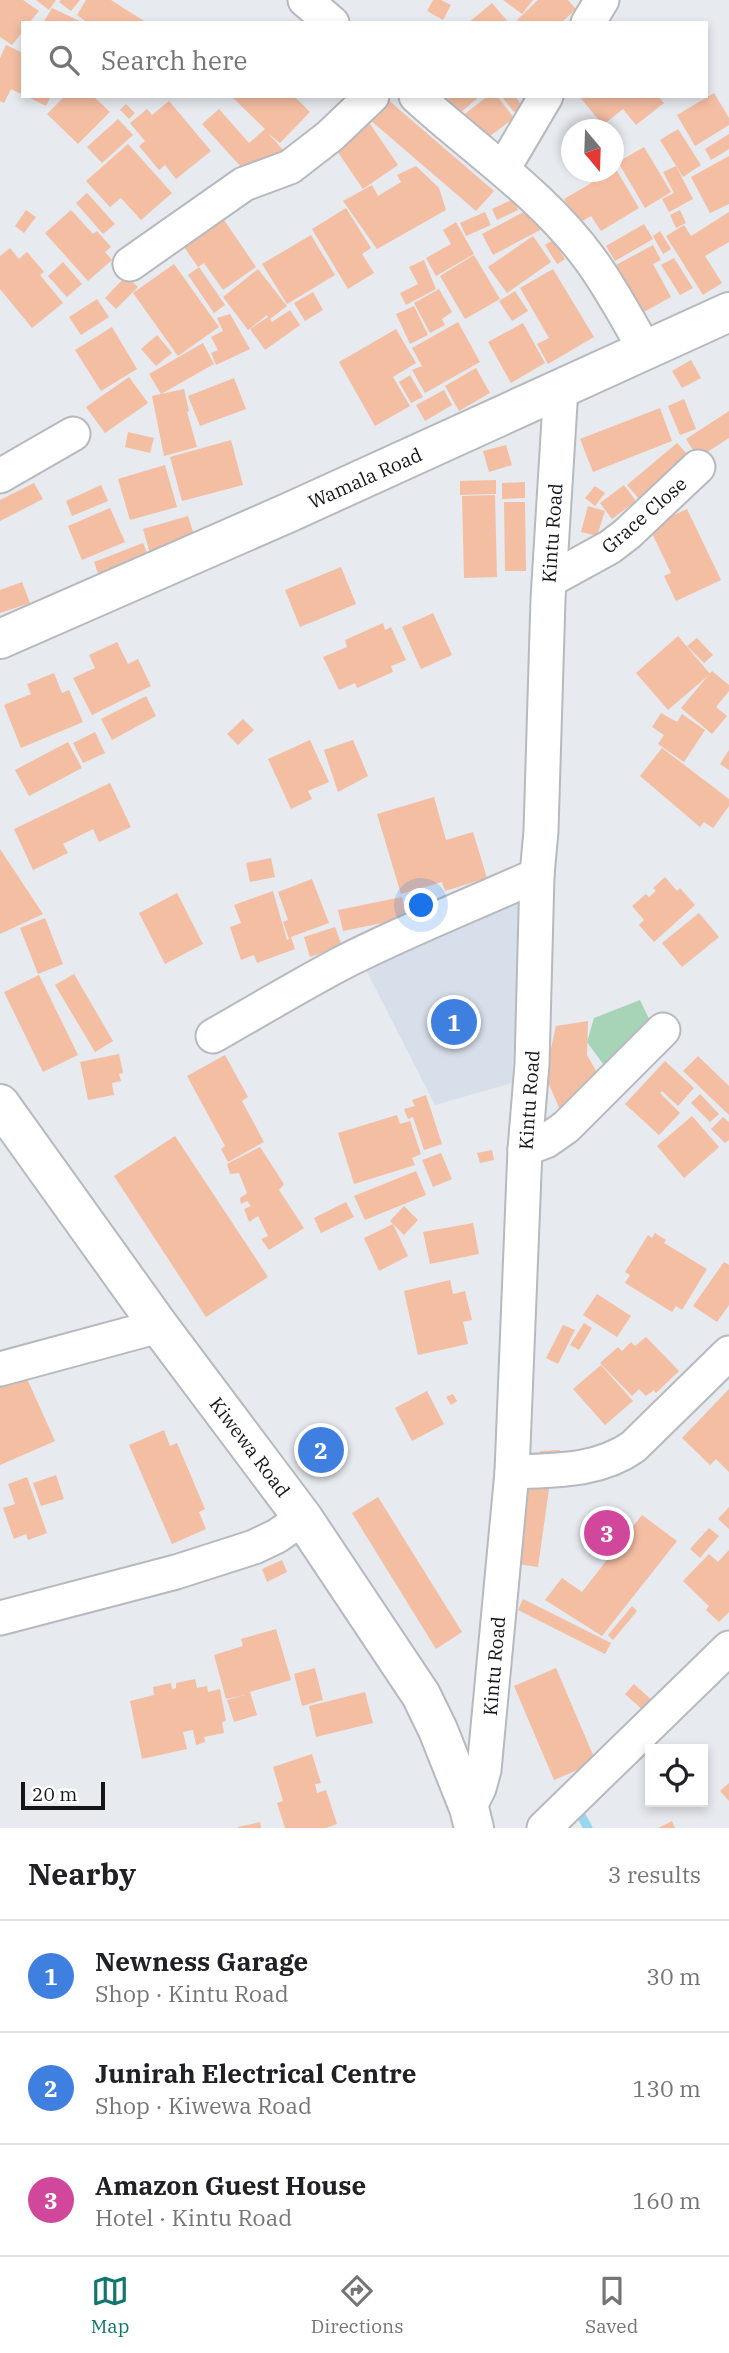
<!DOCTYPE html>
<html lang="en">
<head>
<meta charset="utf-8">
<style>
  :root { --surface:#fff; --page:#f2f2f2; --text:#202124; --muted:#757577; --line:#e0e0e0; --accent:#0f766e }
  body { margin:0; font-family:"IBM Plex Serif",serif; background:var(--page); color:var(--text) }
  .controls { position:absolute; right:21px; bottom:21px; display:grid; overflow:hidden; border-radius:0px; box-shadow:0 4px 10px #0003 }
  .controls button { width:63px; height:63px; display:grid; place-items:center; padding:0; border:0; border-bottom:2px solid var(--line); background:var(--surface); color:var(--text); font:35px sans-serif }
  .compass { position:absolute; left:561px; top:119px; width:63px; height:63px; border-radius:50%; background:var(--surface); box-shadow:0 4px 10px #0003; rotate:161deg }
  .scale { position:absolute; left:21px; bottom:18px; width:84px; box-sizing:border-box; padding-left:7px; border:4px solid #151618; border-top:0; font-size:19px; line-height:24px; white-space:nowrap; color:#151618; -webkit-text-stroke:5px #fff; paint-order:stroke }
  .you { position:absolute; left:422px; top:906px; width:24px; height:24px; margin:-18px; border:5px solid #fff; border-radius:50%; background:#1a73e8; box-shadow:0 0 0 10px #1a73e833 }
  .badge { display:grid; place-items:center; width:46px; height:46px; border-radius:50%; background:var(--accent); color:#fff; font-size:23px; font-weight:700 }
  .pin { position:absolute; translate:-50% -50%; border:4px solid #fff; box-shadow:0 2px 7px #0006 }
  .list { margin:0; padding:0; list-style:none }
  h2 { display:flex; justify-content:space-between; align-items:center; height:91px; margin:0; padding:0 28px; font-size:30px }
  h2 small { font-size:23px; font-weight:400; color:var(--muted) }
  .list li { display:grid; grid-template-columns:46px 1fr auto; gap:21px; align-items:center; box-sizing:border-box; height:112px; padding:0 28px; border-top:2px solid var(--line) }
  .list b { display:block; font-size:26px; white-space:nowrap }
  .list p { margin:0; font-size:23px; white-space:nowrap; color:var(--muted) }
  .list em { font-size:23px; font-style:normal; color:var(--muted) }
  .icon { flex:none; width:38px; height:38px; fill:none; stroke:currentColor; stroke-width:2; stroke-linecap:round; stroke-linejoin:round }
  .map { position:relative; flex:none; width:729px; height:1828px; overflow:hidden }
  .search { position:absolute; background:var(--surface); box-shadow:0 4px 10px #0003; left:21px; right:21px; top:21px; height:77px; display:flex; align-items:center; gap:18px; box-sizing:border-box; padding:0 24px; border-radius:0px; color:var(--muted); font-size:26px }
  .sheet { height:427px; background:var(--surface) }
  nav { display:flex; justify-content:space-around; align-items:center; box-sizing:border-box; height:98px; border-top:2px solid var(--line); background:var(--surface); font-size:19px; color:var(--muted) }
  nav a { display:grid; justify-items:center; gap:4px }
  nav .on { color:var(--accent) }
  .map>svg:first-child { display:block }
  .built { fill:#d7dfea }
  .green { fill:#a7d4b7 }
  .lines { fill:none; stroke-linecap:round; stroke-linejoin:round }
  .stream { stroke:#99d6f0; stroke-width:9 }
  .building { fill:#f4bea3 }
  .street-casing { stroke:#b6b9bd; stroke-width:37 }
  .secondary-casing { stroke:#b6b9bd; stroke-width:42 }
  .street { stroke:#fff; stroke-width:33 }
  .secondary { stroke:#fff; stroke-width:38 }
  .labels { text-anchor:middle; stroke-width:5; stroke-linejoin:round; paint-order:stroke }
  .street-label { font-size:19px; fill:#151618; stroke:#fff }
</style>
</head>
<body>
<div class="map">
<svg width="729" height="1828" viewBox="0 0 729 1828">
  <rect width="100%" height="100%" fill="#e7eaef"/>
  <!-- built -->
  <path class="built" d="M521 898 512 1083 435 1105 361 960Z"/>
  <!-- green -->
  <path class="green" d="M640 1000 652 1025 606 1068 587 1042 594 1018Z"/>
  <g class="lines">
    <!-- stream -->
    <path class="stream" d="M577 1808 588 1828"/>
  </g>
  <!-- building -->
  <g class="building">
    <path d="M0 0H23L39 11 29 23H23V31L12 45 0 37Z"/>
    <path d="M36 0H56L49 10Z"/>
    <path d="M61 0H80L71 11 59 2Z"/>
    <path d="M86 0H111L147 23H88L77 15Z"/>
    <path d="M433 0H441L451 5 443 20 427 11Z"/>
    <path d="M503 0H533L522 14Z"/>
    <path d="M538 0H568L576 9 561 23H519L517 20Z"/>
    <path d="M492 3 509 23H468Z"/>
    <path d="M52 8 84 23H43Z"/>
    <path d="M6 45 23 53V95L11 89 4 103 0 101V58Z"/>
    <path d="M714 93 729 118V125L695 146 677 115Z"/>
    <path d="M26 96H51L46 106Z"/>
    <path d="M65 96H93L110 112 78 144 47 114Z"/>
    <path d="M235 96H294L310 112 280 143 268 133 284 151 252 179 202 124 219 109 249 143 265 129 233 98Z"/>
    <path d="M446 96H480L460 113Z"/>
    <path d="M488 96H497L514 118 482 142 462 116Z"/>
    <path d="M501 96H515L522 106 514 112Z"/>
    <path d="M579 96H658L664 103 636 125 623 109 603 125Z"/>
    <path d="M387 99 494 191 476 211 369 119Z"/>
    <path d="M169 101 211 151 176 179 165 165 159 170 139 146 145 141 130 123 147 109 152 115Z"/>
    <path d="M126 104 135 113 129 119 120 110Z"/>
    <path d="M366 118 398 165 363 189 331 142Z"/>
    <path d="M118 119 133 135 102 163 87 147Z"/>
    <path d="M678 129 701 165 683 177 660 140Z"/>
    <path d="M729 134V149L711 160 705 149Z"/>
    <path d="M128 144 172 193 141 220 121 198 110 207 86 181Z"/>
    <path d="M644 147 671 192 645 208 618 162Z"/>
    <path d="M729 156V204L710 213 691 177Z"/>
    <path d="M416 166 439 188 446 210 377 249 343 201 372 185 378 196 401 182 397 175Z"/>
    <path d="M614 166 639 208 601 231 591 216 579 223 564 199 610 172H614Z"/>
    <path d="M676 166 693 199 669 212 662 199 674 193 663 172Z"/>
    <path d="M87 193 115 224 103 234 76 203Z"/>
    <path d="M514 199 518 210 497 220 492 209Z"/>
    <path d="M346 208 371 248 362 254 374 273 348 289 312 229Z"/>
    <path d="M531 208 542 229 493 255 482 234Z"/>
    <path d="M26 210 36 217 24 233 15 226Z"/>
    <path d="M71 210 93 234 97 231 111 247 105 252 112 260 88 281 45 233Z"/>
    <path d="M680 210 686 223 676 228 670 215Z"/>
    <path d="M485 212 491 225 466 236 460 223Z"/>
    <path d="M729 212V242L705 256 722 283 703 295 666 236 684 225 691 236Z"/>
    <path d="M220 214 256 267 223 290 204 263 198 267 180 241Z"/>
    <path d="M456 222 474 254 436 276 426 258 451 244 443 230Z"/>
    <path d="M644 224 653 239 615 261 606 246Z"/>
    <path d="M660 231 671 249 663 254 653 236Z"/>
    <path d="M311 235 335 275 287 304 262 264Z"/>
    <path d="M533 236 551 262 507 293 488 267Z"/>
    <path d="M553 240 565 259 557 264 545 245Z"/>
    <path d="M653 245 661 260 653 264 671 297 642 313 616 265Z"/>
    <path d="M10 248 19 259 27 252 44 272 40 275 63 303 32 328 0 289V256Z"/>
    <path d="M474 255 500 299 465 319 440 276Z"/>
    <path d="M674 258 693 288 680 295 661 265Z"/>
    <path d="M424 260 436 289 406 305 400 293 418 284 409 267Z"/>
    <path d="M63 262 82 284 67 297 48 276Z"/>
    <path d="M174 264 219 327 178 356 133 293Z"/>
    <path d="M199 267 225 305 214 313 188 275Z"/>
    <path d="M258 269 287 306 270 319 272 322 290 310 300 325 265 350 250 329 268 317 267 315 248 330 223 297Z"/>
    <path d="M553 269 594 337 548 364 537 344 549 338 520 288Z"/>
    <path d="M126 276 138 287 116 309 105 298Z"/>
    <path d="M439 289 452 312 442 319 445 325 430 333 414 303Z"/>
    <path d="M515 291 528 311 512 321 499 301Z"/>
    <path d="M313 292 323 310 305 321 294 303Z"/>
    <path d="M97 299 109 317 81 335 69 317Z"/>
    <path d="M414 306 428 335 410 344 396 314Z"/>
    <path d="M230 314 250 349 216 365 211 353 218 350 211 337 223 331 217 318Z"/>
    <path d="M458 322 480 362 425 393 412 370 422 366 412 348Z"/>
    <path d="M523 323 545 363 511 383 488 342Z"/>
    <path d="M112 327 137 369 101 391 75 350Z"/>
    <path d="M396 329 416 363 393 377 410 406 375 426 339 362Z"/>
    <path d="M157 335 172 353 156 366 141 349Z"/>
    <path d="M203 343 214 364 161 394 184 389 189 411 187 412 197 447 164 456 152 396 161 394 149 374Z"/>
    <path d="M691 360 701 378 682 388 672 371Z"/>
    <path d="M476 368 490 393 459 411 445 386Z"/>
    <path d="M410 375 423 397 411 403 399 382Z"/>
    <path d="M129 377 148 403 105 433 86 407Z"/>
    <path d="M234 378 246 409 200 426 188 396Z"/>
    <path d="M444 390 452 405 425 421 416 405Z"/>
    <path d="M684 399 696 429 680 435 668 406Z"/>
    <path d="M660 408 672 441 593 472 580 439Z"/>
    <path d="M729 411V438L698 458 686 439Z"/>
    <path d="M128 432 154 438 150 453 125 447Z"/>
    <path d="M231 440 243 485 182 501 170 457Z"/>
    <path d="M677 443 690 457 640 500 627 485Z"/>
    <path d="M506 445 512 465 489 472 483 451Z"/>
    <path d="M165 465 177 507 130 520 118 479Z"/>
    <path d="M496 480V494L460 495V481Z"/>
    <path d="M525 482V498L502 499V483Z"/>
    <path d="M34 483 43 499 0 521V500Z"/>
    <path d="M101 485 108 501 72 516 66 501Z"/>
    <path d="M624 485 636 501 612 519 600 503Z"/>
    <path d="M595 486 605 493 595 506 585 498Z"/>
    <path d="M495 495 497 577 464 578 462 496Z"/>
    <path d="M504 502H525L526 571H505Z"/>
    <path d="M588 506 605 511 597 536 581 532Z"/>
    <path d="M110 508 125 542 82 560 68 526Z"/>
    <path d="M687 509 721 580 676 601 664 576 671 573 649 527Z"/>
    <path d="M188 516 196 541 150 554 143 529Z"/>
    <path d="M143 543 149 557 99 576 94 562Z"/>
    <path d="M341 567 356 604 300 627 285 590Z"/>
    <path d="M22 582 30 603 0 613V590Z"/>
    <path d="M433 613 452 655 421 669 402 627Z"/>
    <path d="M383 623 385 630 391 627 406 660 391 666 393 672 357 688 355 683 339 690 323 657 347 647 345 640Z"/>
    <path d="M678 636 710 674 668 710 636 673Z"/>
    <path d="M697 638 713 655 704 663 687 646Z"/>
    <path d="M117 642 128 664 138 659 151 686 92 715 73 678 95 668 89 655Z"/>
    <path d="M712 671 729 685V691L716 707 727 716 712 734 681 708Z"/>
    <path d="M54 673 62 693 69 690 83 722 21 748 4 705 31 694 27 684Z"/>
    <path d="M146 696 156 716 112 740 101 719Z"/>
    <path d="M661 713 677 722 682 714 705 730 684 762 658 744 664 735 652 727Z"/>
    <path d="M243 719 254 730 238 745 227 734Z"/>
    <path d="M95 732 105 753 83 763 73 743Z"/>
    <path d="M310 740 329 782 308 791 312 799 291 809 268 759Z"/>
    <path d="M353 740 368 776 338 792 324 750Z"/>
    <path d="M68 742 82 768 29 796 15 770Z"/>
    <path d="M662 748 729 799V806L713 828 704 822 700 827 640 776Z"/>
    <path d="M729 750V770L720 764Z"/>
    <path d="M110 783 131 827 99 842 93 829 63 844 68 853 33 870 14 829Z"/>
    <path d="M434 797 446 840 473 832 487 878 445 891 442 882 401 894 377 814Z"/>
    <path d="M0 849 43 914 0 934Z"/>
    <path d="M271 858 275 877 250 882 246 863Z"/>
    <path d="M665 877 677 891 680 888 695 905 654 942 639 925 644 920 632 906 646 894 649 897 656 891 653 888Z"/>
    <path d="M312 879 329 923 291 937 295 949 257 963 254 955 241 960 230 927 241 923 234 905 273 891 287 940 289 939 283 922 288 920 278 892Z"/>
    <path d="M177 893 203 944 165 964 139 913Z"/>
    <path d="M402 897 407 918 343 931 338 910Z"/>
    <path d="M699 913 719 937 682 967 662 943Z"/>
    <path d="M45 918 63 964 38 974 20 928Z"/>
    <path d="M335 927 342 946 310 957 304 937Z"/>
    <path d="M74 974 113 1041 95 1052 55 985Z"/>
    <path d="M39 975 78 1055 43 1072 4 992Z"/>
    <path d="M588 1021 587 1055 599 1076 576 1091 581 1099 561 1112 545 1075 556 1026Z"/>
    <path d="M119 1054 123 1073 119 1074 121 1081 112 1083 114 1095 88 1100 80 1062Z"/>
    <path d="M225 1055 248 1097 242 1101 264 1142 228 1162 221 1149 225 1146 187 1076Z"/>
    <path d="M698 1056 729 1086V1115L683 1071Z"/>
    <path d="M665 1061 694 1088 678 1106 662 1091 660 1093 680 1113 659 1135 625 1104Z"/>
    <path d="M700 1094 719 1114 710 1122 691 1103Z"/>
    <path d="M426 1095 442 1144 424 1150 413 1117 408 1119 404 1109 415 1106 412 1100Z"/>
    <path d="M397 1115 400 1124 410 1121 421 1154 412 1158 415 1165 354 1184 338 1133Z"/>
    <path d="M692 1116 719 1147 684 1178 657 1146Z"/>
    <path d="M723 1117 729 1122V1140L725 1143 711 1129Z"/>
    <path d="M175 1136 268 1277 206 1317 114 1176Z"/>
    <path d="M260 1147 284 1184 279 1190 304 1228 269 1250 261 1239 268 1236 258 1216 249 1222 244 1209 251 1206 247 1201 241 1204 240 1198 247 1193 239 1173 230 1174 227 1164Z"/>
    <path d="M492 1150 494 1160 480 1163 477 1153Z"/>
    <path d="M441 1153 452 1179 433 1187 422 1160Z"/>
    <path d="M416 1171 426 1195 365 1220 354 1196Z"/>
    <path d="M346 1202 354 1217 321 1233 314 1218Z"/>
    <path d="M404 1206 418 1220 404 1235 390 1221Z"/>
    <path d="M473 1223 479 1254 430 1264 423 1232Z"/>
    <path d="M393 1224 408 1256 379 1271 364 1238Z"/>
    <path d="M655 1233 666 1240 664 1243 707 1269 682 1310 676 1306 672 1312 625 1283 630 1275 625 1272 648 1235 652 1238Z"/>
    <path d="M724 1262 729 1265V1305L717 1322 693 1306Z"/>
    <path d="M450 1280 453 1294 465 1291 472 1320 463 1322 468 1344 418 1355 404 1291Z"/>
    <path d="M597 1294 631 1316 617 1337 583 1315Z"/>
    <path d="M584 1323 592 1328 579 1350 570 1345Z"/>
    <path d="M563 1325 575 1330 558 1364 546 1358Z"/>
    <path d="M646 1337 679 1371 656 1393 654 1390 646 1396 639 1389 632 1396 600 1363 618 1347 622 1351 631 1342 635 1346Z"/>
    <path d="M601 1365 633 1401 605 1425 573 1389Z"/>
    <path d="M24 1372 55 1441 0 1465V1382Z"/>
    <path d="M729 1389V1472L716 1459 710 1465 682 1438Z"/>
    <path d="M427 1391 444 1424 412 1441 395 1408Z"/>
    <path d="M453 1394 457 1401 451 1405 446 1397Z"/>
    <path d="M164 1430 170 1446 177 1443 205 1509 199 1512 206 1529 172 1544 129 1445Z"/>
    <path d="M560 1450 561 1466 542 1467 540 1451Z"/>
    <path d="M56 1475 64 1499 41 1506 33 1483Z"/>
    <path d="M27 1477 47 1533 28 1540 26 1534 14 1539 3 1508 15 1504 8 1484Z"/>
    <path d="M529 1486 549 1489 538 1567 518 1564Z"/>
    <path d="M378 1497 462 1632 436 1649 352 1513Z"/>
    <path d="M729 1507V1529L718 1519Z"/>
    <path d="M642 1515 677 1541 602 1636 545 1600 562 1578 582 1592Z"/>
    <path d="M709 1528 719 1536 700 1558 690 1549Z"/>
    <path d="M729 1550V1612L719 1622 706 1610 709 1606 683 1581 709 1554 718 1562Z"/>
    <path d="M282 1560 287 1572 267 1582 262 1569Z"/>
    <path d="M523 1599 611 1643 605 1654 518 1610Z"/>
    <path d="M632 1606 637 1611 613 1640 608 1635Z"/>
    <path d="M276 1629 291 1680 250 1692 257 1715 234 1722 227 1700 245 1695 226 1699 214 1655 243 1646 241 1639Z"/>
    <path d="M315 1668 323 1700 302 1706 294 1674Z"/>
    <path d="M556 1668 596 1762 554 1780 514 1686Z"/>
    <path d="M195 1679 197 1688 207 1686 208 1692 220 1689 226 1721 222 1722 224 1733 204 1737 205 1742 196 1745 193 1730 183 1732 187 1749 142 1759 130 1701 154 1695 153 1687 171 1683 172 1689 176 1688V1683Z"/>
    <path d="M634 1684 656 1704 647 1714 625 1694Z"/>
    <path d="M365 1692 373 1723 316 1737 309 1706Z"/>
    <path d="M312 1754 321 1783 315 1784 317 1793 326 1790 337 1824 326 1828H285L277 1803 283 1801 273 1767Z"/>
    <path d="M729 1783V1801L720 1791Z"/>
    <path d="M672 1821 675 1828H658Z"/>
    <path d="M260 1822 261 1828H238V1827Z"/>
  </g>
  <g class="lines">
    <!-- street casing -->
    <g class="street-casing">
      <g id="street">
        <path d="M305 0 332 23"/>
        <path d="M588 23 602 0"/>
        <path d="M416 96C475 150 545 196 592 262 612 290 628 320 645 350"/>
        <path d="M503 169 546 96"/>
        <path d="M130 264 244 184 290 167 330 136 372 96"/>
        <path d="M0 476 73 434"/>
        <path d="M550 580 610 547 627 534 698 467"/>
        <path d="M213 1036C255 1012 297 987 340 964 404 931 471 905 537 875"/>
        <path d="M525 1149 546 1141 566 1127 663 1030"/>
        <path d="M0 1369 159 1326"/>
        <path d="M512 1472C555 1470 597 1472 633 1447L729 1353"/>
        <path d="M0 1618 176 1572 254 1547 277 1536 303 1518"/>
        <path d="M469 1808 479 1788 484 1770 512 1472 525 1149 532 1064 537 875 541 831 548 599 561 387"/>
        <path d="M544 1828 729 1648"/>
      </g>
    </g>
    <!-- secondary casing -->
    <g class="secondary-casing">
      <g id="secondary">
        <path d="M0 639 290 512 729 312"/>
        <path d="M0 1104 159 1326 303 1518 421 1695 438 1730 469 1808 474 1828"/>
      </g>
    </g>
    <!-- street -->
    <use href="#street" class="street"/>
    <!-- secondary -->
    <use href="#secondary" class="secondary"/>
  </g>
  <g class="labels">
    <!-- street labels -->
    <g class="street-label">
      <text transform="translate(365 478) rotate(-24)" y="7">Wamala Road</text>
      <text transform="translate(644 515) rotate(-41)" y="7">Grace Close</text>
      <text transform="translate(552 533) rotate(-86)" y="7">Kintu Road</text>
      <text transform="translate(529 1100) rotate(-86)" y="7">Kintu Road</text>
      <text transform="translate(250 1447) rotate(53)" y="7">Kiwewa Road</text>
      <text transform="translate(494 1666) rotate(-85)" y="7">Kintu Road</text>
    </g>
  </g>
</svg>
<div class="controls">
<button><svg class="icon" aria-label="locate" viewBox="0 0 24 24"><circle cx="12" cy="12" r="6"/><path d="M12 2v4M12 18v4M2 12h4M18 12h4"/></svg></button>
</div>
<svg class="compass" viewBox="-18 -18 36 36"><path d="M0-13l5 13h-10z" fill="#e53935"/><path d="M0 13l5-13h-10z" fill="#757577"/></svg>
<div class="scale">20 m</div>
<div class="you"></div>
<div class="pin badge" style="left:454px;top:1022px;background:#3f7fe0">1</div>
<div class="pin badge" style="left:321px;top:1450px;background:#3f7fe0">2</div>
<div class="pin badge" style="left:607px;top:1533px;background:#d1479c">3</div>
<div class="search"><svg class="icon" aria-label="search" viewBox="0 0 24 24"><circle cx="10" cy="10" r="6"/><path d="M15 15l6 6"/></svg>Search here</div>
</div>
<section class="sheet">
<h2>Nearby<small>3 results</small></h2>
<ul class="list">
<li><span class="badge" style="background:#3f7fe0">1</span><div><b>Newness Garage</b><p>Shop · Kintu Road</p></div><em>30 m</em></li>
<li><span class="badge" style="background:#3f7fe0">2</span><div><b>Junirah Electrical Centre</b><p>Shop · Kiwewa Road</p></div><em>130 m</em></li>
<li><span class="badge" style="background:#d1479c">3</span><div><b>Amazon Guest House</b><p>Hotel · Kintu Road</p></div><em>160 m</em></li>
</ul>
</section>
<nav>
<a class="on"><svg class="icon" aria-label="map" viewBox="0 0 24 24"><path d="M3 6l6-2 6 2 6-2v14l-6 2-6-2-6 2zM9 4v14M15 6v14"/></svg>Map</a>
<a><svg class="icon" aria-label="directions" viewBox="0 0 24 24"><path d="M12 3l9 9-9 9-9-9zM9 14v-3h6M13 9l2 2-2 2"/></svg>Directions</a>
<a><svg class="icon" aria-label="saved" viewBox="0 0 24 24"><path d="M7 4h10v16l-5-4-5 4z"/></svg>Saved</a>
</nav>
</body>
</html>
